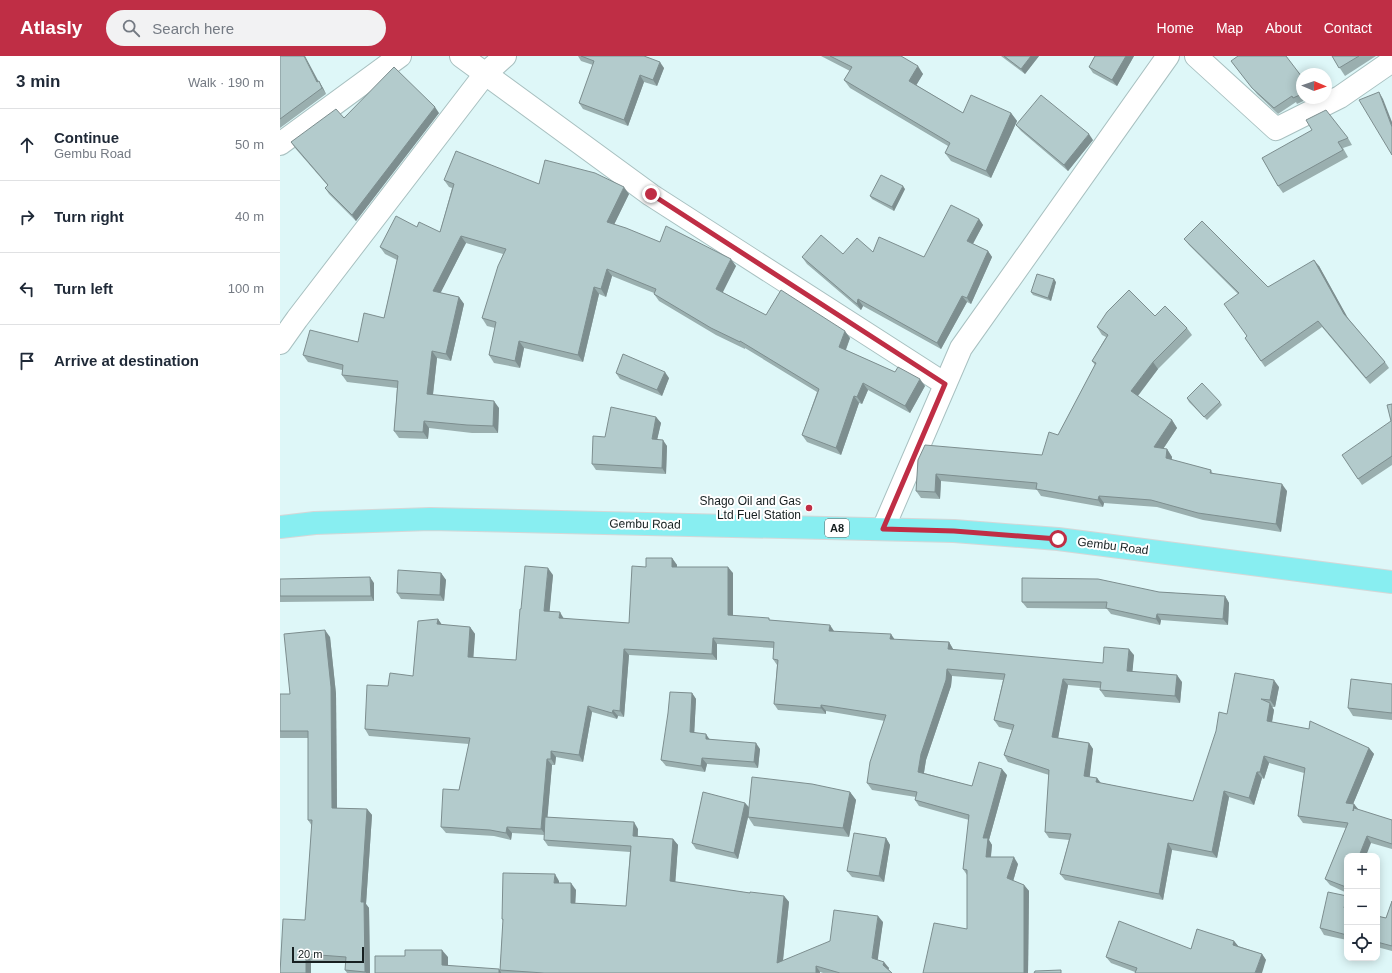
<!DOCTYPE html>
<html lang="en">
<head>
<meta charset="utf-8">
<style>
  :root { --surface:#fff; --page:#f2f2f3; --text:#1f2937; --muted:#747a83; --line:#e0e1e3; --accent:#bf2e45 }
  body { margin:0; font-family:Arial,sans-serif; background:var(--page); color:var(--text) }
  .controls { position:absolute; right:12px; bottom:12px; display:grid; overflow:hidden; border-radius:8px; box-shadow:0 2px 10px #0003 }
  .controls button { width:36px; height:36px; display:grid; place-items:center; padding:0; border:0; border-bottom:1px solid var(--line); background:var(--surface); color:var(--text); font:20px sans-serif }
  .compass { position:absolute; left:1016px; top:12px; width:36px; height:36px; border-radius:50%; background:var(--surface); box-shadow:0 2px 10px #0003; rotate:92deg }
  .scale { position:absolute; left:12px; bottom:10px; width:72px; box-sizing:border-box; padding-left:4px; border:2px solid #161f20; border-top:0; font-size:11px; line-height:14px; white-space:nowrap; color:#161f20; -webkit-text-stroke:3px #fff; paint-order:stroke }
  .stop { position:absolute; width:12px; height:12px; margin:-9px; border:3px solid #bf2e45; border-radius:50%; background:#fff }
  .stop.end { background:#bf2e45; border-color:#fff; box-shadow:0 1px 4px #0008 }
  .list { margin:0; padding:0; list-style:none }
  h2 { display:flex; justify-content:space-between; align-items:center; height:52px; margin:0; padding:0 16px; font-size:17px }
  h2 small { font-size:13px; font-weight:400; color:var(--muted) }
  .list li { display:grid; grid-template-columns:26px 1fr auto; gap:12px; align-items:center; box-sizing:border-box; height:72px; padding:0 16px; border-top:1px solid var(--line) }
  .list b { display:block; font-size:15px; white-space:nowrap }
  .list p { margin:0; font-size:13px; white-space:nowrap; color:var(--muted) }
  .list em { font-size:13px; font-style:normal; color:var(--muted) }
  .icon { flex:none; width:22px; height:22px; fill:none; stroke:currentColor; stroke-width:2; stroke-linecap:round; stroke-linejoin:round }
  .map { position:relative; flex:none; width:1112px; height:917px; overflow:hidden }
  header { display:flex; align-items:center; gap:24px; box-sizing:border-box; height:56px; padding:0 20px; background:var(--accent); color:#fff }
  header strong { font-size:19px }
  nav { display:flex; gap:22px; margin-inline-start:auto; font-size:14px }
  .search { width:280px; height:36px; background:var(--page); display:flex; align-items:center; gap:10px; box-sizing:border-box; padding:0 14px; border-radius:22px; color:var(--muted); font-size:15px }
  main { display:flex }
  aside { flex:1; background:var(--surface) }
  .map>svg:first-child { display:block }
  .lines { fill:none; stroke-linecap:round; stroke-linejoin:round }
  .minor-casing { stroke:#a8c0c0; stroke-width:24 }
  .major-casing { stroke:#d5d7d7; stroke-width:24 }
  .minor { stroke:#fff; stroke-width:22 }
  .major { stroke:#88eef1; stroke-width:22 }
  .wall { fill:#9aafaf }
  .shaded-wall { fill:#7d8e8f }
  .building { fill:#b3cbcc; stroke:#7d8e8f }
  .route { stroke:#bf2e45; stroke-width:5 }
  .poi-dot { fill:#bf2e45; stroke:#fff; stroke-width:1.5 }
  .labels { text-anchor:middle; stroke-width:4; stroke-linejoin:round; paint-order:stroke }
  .shield { fill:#fff; stroke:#5c6263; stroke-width:1 }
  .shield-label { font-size:11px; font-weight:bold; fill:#161f20 }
  .poi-label { font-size:12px; fill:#161f20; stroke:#fff; text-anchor:end }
  .street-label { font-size:12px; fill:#161f20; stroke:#fff }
</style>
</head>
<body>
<header>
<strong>Atlasly</strong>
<div class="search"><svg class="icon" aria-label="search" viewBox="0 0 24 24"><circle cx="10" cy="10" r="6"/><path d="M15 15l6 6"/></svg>Search here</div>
<nav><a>Home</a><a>Map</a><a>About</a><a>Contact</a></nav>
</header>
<main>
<aside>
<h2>3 min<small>Walk · 190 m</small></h2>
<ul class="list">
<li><svg class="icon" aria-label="ahead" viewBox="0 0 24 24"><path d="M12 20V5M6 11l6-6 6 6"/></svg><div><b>Continue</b><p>Gembu Road</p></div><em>50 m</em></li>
<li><svg class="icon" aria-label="right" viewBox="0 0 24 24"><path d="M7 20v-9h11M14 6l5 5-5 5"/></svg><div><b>Turn right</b></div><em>40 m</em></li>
<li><svg class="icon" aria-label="left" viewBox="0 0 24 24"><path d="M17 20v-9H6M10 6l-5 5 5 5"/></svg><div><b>Turn left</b></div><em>100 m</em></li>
<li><svg class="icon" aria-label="arrive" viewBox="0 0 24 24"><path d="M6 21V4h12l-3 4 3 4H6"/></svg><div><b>Arrive at destination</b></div></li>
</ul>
</aside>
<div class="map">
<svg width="1112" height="917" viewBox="0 0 1112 917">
  <rect width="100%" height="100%" fill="#def7f8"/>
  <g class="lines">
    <!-- minor casing -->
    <g class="minor-casing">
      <g id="minor">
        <path d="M181 0 371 139 665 328"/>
        <path d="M916 0 996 73 1060 41 1112 5"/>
        <path d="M0 88 120 0"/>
        <path d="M0 287 17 263 205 18 225 0"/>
        <path d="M603 473 681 292 888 0"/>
      </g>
    </g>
    <!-- major casing -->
    <g class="major-casing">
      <path id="major" d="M0 471 35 467 150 463 674 475 778 483 1112 526"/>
    </g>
    <!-- minor -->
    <use href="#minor" class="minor"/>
    <!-- major -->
    <use href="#major" class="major"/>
  </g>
  <!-- wall -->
  <g class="wall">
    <path d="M0 0 38 25 43 32 46 38 0 72Z"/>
    <path d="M298 0H364L384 12 377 30 364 26 348 70 303 53 299 47 313 9 301 5Z"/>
    <path d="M541 0H621L643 18 636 29 683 57H731L737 65 711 122 671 105 665 97 668 90 570 32 564 24 570 15Z"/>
    <path d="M721 0H759L745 18Z"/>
    <path d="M815 0H854L837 30 813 17 809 11Z"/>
    <path d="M1052 0H1096L1065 20Z"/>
    <path d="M951 5 1022 21V42H1030L1017 48 1016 46 998 58 977 38Z"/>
    <path d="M159 57 76 165 49 138 45 132 48 130 15 92 11 86 64 62Z"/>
    <path d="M736 69 813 84 788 115 741 75Z"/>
    <path d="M1068 82 1072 89 1063 92 1068 101 1003 137 998 130 982 102Z"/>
    <path d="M164 124 259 128 349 138 334 168 380 186 456 210 442 236 486 259 570 282 566 294 645 330 630 357 588 334 582 348 579 347 561 399 527 386 522 379 537 336 465 292V293L436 279 379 245 374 238V237L332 220 326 241 319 238 303 306 244 292 240 312 214 307 209 299 215 272 207 270 202 262 223 198 186 187 160 237 179 241 184 248 171 305 157 302 153 339 219 352 218 377H192L149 372 148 383 119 382 114 375 117 332 67 326 62 319V314L28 306 23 299 78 286 104 262 117 204 105 198 100 191 137 171 160 176 172 132 169 131Z"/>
    <path d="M625 133 614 155 592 143 590 140Z"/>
    <path d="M699 163 703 169 693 188 708 195 712 201 691 248 687 246 661 293 583 250 581 254 527 208 522 201 593 196 644 201Z"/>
    <path d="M904 183 988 231 1039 210 1067 261 1105 306 1109 312 1090 328 1042 271 985 311 965 282 967 280 958 238 909 189Z"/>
    <path d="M776 226 771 245 753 239 751 236Z"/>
    <path d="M875 260 907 272 912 279 878 313 858 340 892 364 897 372 883 393H887L892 401 891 404 931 414 933 418 1007 435 1001 476 923 464 877 451 824 447 823 451 761 440 757 434 661 425 660 443 641 442 636 435 638 404 762 399 778 379 815 309 812 305 826 281 822 279 817 271Z"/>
    <path d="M336 317 389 322 382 340 340 323Z"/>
    <path d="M907 342 940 346 942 349 927 364 909 346Z"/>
    <path d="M1112 348V409L1082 429 1078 423 1111 365Z"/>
    <path d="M376 361 381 367 377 383 387 390 386 418 316 414 312 408 325 381Z"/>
    <path d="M392 502 397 509V511L453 517V560L491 564 554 575 615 584 669 586 673 593V594L823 607 854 599 852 615 902 626 900 647 825 641 820 634 821 632 788 629 778 682 809 687 813 693 809 721 817 722 821 727 913 745 947 658 999 631 995 651H992L994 654 992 666 1089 692 1094 698 1073 748H1074L1078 754 1112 764V793L1091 787 1067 800V837L1050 829 1045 823 1066 772 1023 767 1018 760 1024 717 989 707 984 723 982 722 974 749 949 741 937 802 892 794 883 844 785 824 780 818 789 784 769 782 765 776 769 719 728 706 724 699 732 674 719 671 714 664 723 624 672 620 671 630 646 704 644 717 692 730 727 719 709 784 712 789 711 801 738 808 733 825 744 829 749 835 748 917H643L687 873V819L683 813 689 764 639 750 635 744 636 741 592 734 587 727 605 665 546 655V658L498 654 494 648 497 609 493 603 494 592 437 588V604L349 599 344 661 338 660 337 663 312 656 303 706 276 701 275 709H272L267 761 358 773V780L393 783 398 789 395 826 470 837 504 840 509 846 503 905 603 866 597 904 609 912 608 913 612 917H543L540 916V917H222L220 914 223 865 222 863 279 825V827L296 834 295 847 346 850 350 796 268 790 264 784V779L232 777 231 784 214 780 166 777 161 771 179 734 189 688 89 680 85 673 108 630 133 620 158 563 162 569 190 571 195 578 193 601 236 604 241 553 273 519 269 556 284 563 349 567 366 511Z"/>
    <path d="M161 517 166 524 164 545 121 543 117 537Z"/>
    <path d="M0 523 94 527V545L0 546Z"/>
    <path d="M879 536 945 540 949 547 948 569 881 564 880 569 831 558 827 553 747 552 742 546Z"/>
    <path d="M50 581 56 638 57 752 87 753 92 759 86 848 89 852 90 917H67L65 914 66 907 31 905V917H0L25 864 32 770 28 764V682H0V638H10Z"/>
    <path d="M1112 628V664L1073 660 1068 652Z"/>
    <path d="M412 637 416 643 414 676 430 683 480 693 478 712 427 708 425 716 386 710 381 704Z"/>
    <path d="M570 736 576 744 569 781 474 770 468 761 458 803 416 793 412 787 465 747 469 751Z"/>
    <path d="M606 782 610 789 604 826 572 821 567 815Z"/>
    <path d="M1067 840V884L1044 879 1040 872Z"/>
    <path d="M1112 845V895L1097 891V860L1106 862Z"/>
    <path d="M954 885 958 890 982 898 986 904 855 916 831 907 826 901 911 893Z"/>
  </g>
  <!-- shaded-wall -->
  <g class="shaded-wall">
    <path d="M24 0H25L42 32 37 26Z"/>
    <path d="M751 0H759L745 18 741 13Z"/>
    <path d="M846 0H854L837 30 832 24Z"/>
    <path d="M380 6 384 12 377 30 373 24Z"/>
    <path d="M638 10 643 18 634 33 629 25Z"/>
    <path d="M360 19 364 26 348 70 344 64Z"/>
    <path d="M39 25 43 32 46 38 42 32Z"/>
    <path d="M1099 36 1103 43 1112 66V71Z"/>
    <path d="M155 51 159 57 76 165 72 159Z"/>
    <path d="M731 57 737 65 711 122 706 115Z"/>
    <path d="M809 78 813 84 788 115 784 109Z"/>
    <path d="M623 130 625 133 614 155 612 151Z"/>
    <path d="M344 131 349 138 332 173 327 166Z"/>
    <path d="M699 163 703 169 691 191 687 185Z"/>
    <path d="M181 180 186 187 158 242 153 235Z"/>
    <path d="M708 195 712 201 691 248 687 242Z"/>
    <path d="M451 203 456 210 441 240 436 233Z"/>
    <path d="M1034 204 1039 210 1069 264 1064 258Z"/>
    <path d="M327 213 332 220 326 241 321 233Z"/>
    <path d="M774 223 776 226 771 245 768 242Z"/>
    <path d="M314 231 319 238 303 306 298 299Z"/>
    <path d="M682 240 687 246 661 293 657 287Z"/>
    <path d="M179 241 184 248 171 305 166 298Z"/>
    <path d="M578 243 583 250 581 254 577 248Z"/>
    <path d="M565 275 570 282 564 298 559 291Z"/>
    <path d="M239 285 244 292 240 312 235 305Z"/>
    <path d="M152 295 157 302 152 346 147 338Z"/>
    <path d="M873 306 878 313 856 342 851 335Z"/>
    <path d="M385 316 389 322 382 340 377 334Z"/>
    <path d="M640 323 645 330 630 357 625 350Z"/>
    <path d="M583 327 588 334 582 348 577 341Z"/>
    <path d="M574 340 579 347 561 399 556 392Z"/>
    <path d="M214 345 219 352 218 377 213 370Z"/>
    <path d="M376 361 381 367 376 389 372 383Z"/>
    <path d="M892 364 897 372 879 399 874 391Z"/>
    <path d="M144 365 149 372 148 383 143 376Z"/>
    <path d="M383 384 387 390 386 418 382 412Z"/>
    <path d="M887 393 892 401 891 409 886 402Z"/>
    <path d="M656 418 661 425 660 443 655 436Z"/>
    <path d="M1002 428 1007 435 1001 476 996 468Z"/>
    <path d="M819 440 824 447 823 451 818 444Z"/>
    <path d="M392 502 397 509V517L392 511Z"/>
    <path d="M448 511 453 517V566L448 559Z"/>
    <path d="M268 512 273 519 269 562 264 555Z"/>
    <path d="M161 517 166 524 164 545 160 539Z"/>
    <path d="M90 521 94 527V545L91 540Z"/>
    <path d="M945 540 949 547 948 569 943 563Z"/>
    <path d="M280 556 284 563 279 562Z"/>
    <path d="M877 558 881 564 880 569 876 563Z"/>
    <path d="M158 563 162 569 157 568Z"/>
    <path d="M550 569 554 575H549Z"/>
    <path d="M190 571 195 578 193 607 188 601Z"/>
    <path d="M45 574 50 581 56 638 57 758 52 752Z"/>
    <path d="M611 578 615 584 610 583Z"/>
    <path d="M433 582 437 588V604L432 598Z"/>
    <path d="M669 586 673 593V600L668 593Z"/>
    <path d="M344 593 349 599 344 661 340 655Z"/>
    <path d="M849 593 854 599 852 621 847 615Z"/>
    <path d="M667 613 672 620 671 630 646 704 643 722 638 716 641 698Z"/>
    <path d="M897 619 902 626 900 647 895 640Z"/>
    <path d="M783 623 788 629 777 688 772 681Z"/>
    <path d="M994 624 999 631 995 651 990 644Z"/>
    <path d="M412 637 416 643 414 682 410 676Z"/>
    <path d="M990 647 994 654 991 671 987 665Z"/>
    <path d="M541 649 546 655V658L541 652Z"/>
    <path d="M308 650 312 656 303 706 299 699Z"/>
    <path d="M333 654 338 660 337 663 332 657Z"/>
    <path d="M426 678 430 684 426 683Z"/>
    <path d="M476 687 480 693 478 712 474 706Z"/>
    <path d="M809 687 813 693 809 727 804 720Z"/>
    <path d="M1089 692 1094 698 1071 753 1066 747Z"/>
    <path d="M271 695 276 701 275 709 271 703Z"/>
    <path d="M984 700 989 707 984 723 980 716Z"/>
    <path d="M422 702 427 708 425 716 421 710Z"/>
    <path d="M267 703 272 709 266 779 261 773Z"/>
    <path d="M722 713 727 719 709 784 712 789 710 807 706 801 703 782Z"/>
    <path d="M977 716 982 722 974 749 969 742Z"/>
    <path d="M817 722 821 728 816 726Z"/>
    <path d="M944 735 949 741 937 802 932 796Z"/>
    <path d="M570 736 576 744 569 781 563 772Z"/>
    <path d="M465 747 470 753 458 803 454 797Z"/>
    <path d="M1074 748 1079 754 1073 755Z"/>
    <path d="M87 753 92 759 86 848 89 852 90 917H86L85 916 81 846Z"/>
    <path d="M354 766 358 773 357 786 353 780Z"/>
    <path d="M227 771 232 777 231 784 226 777Z"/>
    <path d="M1087 780 1091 787 1086 800H1079Z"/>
    <path d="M606 782 610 789 604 826 599 820Z"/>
    <path d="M393 783 398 789 395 831 390 825Z"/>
    <path d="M888 787 892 794 883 844 879 838Z"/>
    <path d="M734 801 738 808 732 829 727 822Z"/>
    <path d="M275 818 279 825V833L274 827Z"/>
    <path d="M291 827 296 834 295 853 291 847Z"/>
    <path d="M744 829 749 835 748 917H744Z"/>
    <path d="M504 840 509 846 502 913 497 907Z"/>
    <path d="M1067 841V856L1064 852Z"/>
    <path d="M598 860 603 866 597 909 592 902Z"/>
    <path d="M954 885 959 891 953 889Z"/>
    <path d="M162 894 168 901V917L162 909Z"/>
    <path d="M26 898 31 905V917H26Z"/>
    <path d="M982 898 986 904 982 917H975Z"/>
    <path d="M604 906 609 912 608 915 603 909Z"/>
    <path d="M536 910 540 916V917H536Z"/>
    <path d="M219 913 222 917H219Z"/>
  </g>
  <!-- building -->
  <g class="building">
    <path d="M0 0H24L37 26 39 25 42 32 0 63Z"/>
    <path d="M301 0H364L380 6 373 24 360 19 344 64 299 47 314 5Z"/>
    <path d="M550 0H621L638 10 629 25 683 57 691 39 731 57 706 115 665 97 670 87 564 24 572 11Z"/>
    <path d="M724 0H751L741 13Z"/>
    <path d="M815 0H846L832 24 809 11Z"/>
    <path d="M958 0H1006L1022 21V38L1013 42 1012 40 994 52 972 32 951 5Z"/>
    <path d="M1052 0H1079L1059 12Z"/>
    <path d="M114 11 155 51 72 159 45 132 48 129 11 86 56 53 64 62Z"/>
    <path d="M1099 36 1112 71V99L1079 44Z"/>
    <path d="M761 39 809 78 784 109 736 69Z"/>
    <path d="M1046 54 1068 82 1058 86 1063 94 998 130 982 102 1032 74 1026 64Z"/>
    <path d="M176 95 259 128 265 104 315 117 344 131 327 166 346 172 380 186 386 170 451 203 436 233 486 259 501 234 565 275 559 291 615 316 618 311 640 323 625 350 583 327 577 341 574 340 556 392 522 379 539 333 460 285V286L431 272 374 238 376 233 327 213 321 233 314 231 298 299 239 285 235 305 209 299 216 266 202 262 218 210 226 193 181 180 153 235 179 241 166 298 152 295 147 338 214 345 213 370 187 369 144 365 143 376 114 375 118 325 62 319 63 309 23 299 30 274 78 286 84 257 104 262 118 200 100 191 116 160 137 171 139 166 160 176 174 128 164 124Z"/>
    <path d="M601 119 623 130 612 151 590 140Z"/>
    <path d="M671 149 699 163 687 185 708 195 687 242 682 240 657 287 578 243 577 248 522 201 541 179 563 198 577 182 593 196 599 181 644 201Z"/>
    <path d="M922 165 988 231 1034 204 1064 258 1105 306 1086 322 1038 265 981 305 965 282 967 280 944 248 959 237 904 183Z"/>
    <path d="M757 218 774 223 768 242 751 236Z"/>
    <path d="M849 234 875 260 885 250 907 272 873 306 851 335 892 364 874 391 887 393 886 402 931 414 930 417 1002 428 996 468 918 457 871 444 819 440 818 444 756 433 757 427 656 418 655 436 636 435 638 404 645 389 762 399 769 376 778 379 816 307 812 305 828 279 817 271 827 256Z"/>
    <path d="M343 298 385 316 377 334 336 317Z"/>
    <path d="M922 327 940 346 924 361 907 342Z"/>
    <path d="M1112 348V400L1078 423 1062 399 1111 365 1107 349Z"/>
    <path d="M331 351 376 361 372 383 383 384 382 412 312 408 313 380 325 381Z"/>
    <path d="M366 502H392V511H448V559L489 562V564L550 569 549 575 611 578 610 583 669 586 668 593 823 607 824 591 849 593 847 615 897 619 895 640 820 634 821 626 783 623 772 681 809 687 804 720 817 722 816 726 913 745 936 675 939 656 947 658 955 617 994 624 990 644 981 643 990 647 987 665 1029 673 1030 665 1089 692 1066 747 1074 748 1073 755 1074 752 1112 764V788L1087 780 1079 800H1067V828L1066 831 1045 823 1068 767 1018 760 1025 712 984 700 980 716H977L969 742 944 735 932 796 888 787 879 838 780 818 791 778 765 776 769 714 724 699 734 669 714 664 725 618 667 613 666 624 641 698 638 716 692 730 699 706 722 713 703 782H708L706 801H734L727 822 744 829V917H643L654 867 687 873V814L683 813 689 759 635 744 637 736 587 727 590 706 606 659 541 649V652L494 648 498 604 493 603 494 586 433 582 432 598 344 593 340 655 333 654 332 657 308 650 299 699 271 695V703H267L261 773 227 771 226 777 210 774 161 771 163 733 179 734 190 682 85 673 87 629 108 630 110 617 133 620 138 565 158 563 157 568 190 571 188 601 236 604 240 553H241L245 510 268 512 264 555 280 556 279 562 349 567 352 510 366 511Z"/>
    <path d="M118 514 161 517 160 539 117 537Z"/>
    <path d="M90 521 91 540H0V523Z"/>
    <path d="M742 522 818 523 879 536 945 540 943 563 877 558 876 563 826 552 827 546H742Z"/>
    <path d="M45 574 51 631 52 752 87 753 81 846H84L85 916 65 914 66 901 26 898V917H0L3 863 25 864 32 764H28V675H0V638H10L4 578Z"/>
    <path d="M1071 623 1112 628V657L1068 652Z"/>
    <path d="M390 636 412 637 410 676 426 678V683L476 687 474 706 422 702 421 710 381 704 388 657Z"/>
    <path d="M472 721 532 728 570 736 563 772 468 761Z"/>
    <path d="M423 736 465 747 454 797 412 787Z"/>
    <path d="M265 761 354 766 353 780 393 783 390 825 470 837V836L504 840 497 907 550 885 554 854 598 860 592 902 604 906 603 909 612 917H560L536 910V917H264L220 914 223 863H222L223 817 275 818 274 827H291V847L346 850 351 790 264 784Z"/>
    <path d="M574 777 606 782 599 820 567 815Z"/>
    <path d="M1048 836 1067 840 1064 852 1067 853V879L1040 872Z"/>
    <path d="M1112 845V890L1097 886V860L1106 862Z"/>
    <path d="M839 865 911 893 917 873 954 885 953 889 982 898 975 917H855L857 912 826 901Z"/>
    <path d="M125 894H162V909L219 913V917H95V900H125Z"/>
    <path d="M781 914V917H754L755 915Z"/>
  </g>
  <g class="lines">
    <!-- route -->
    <path class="route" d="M371 138 665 328 603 473 674 475 778 483"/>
  </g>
  <!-- markers -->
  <circle class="poi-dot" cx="529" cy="452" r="4"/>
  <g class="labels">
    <!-- shield labels -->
    <rect class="shield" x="545" y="463" width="24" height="18" rx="3"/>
    <g class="shield-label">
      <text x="557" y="476">A8</text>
    </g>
    <!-- poi labels -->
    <g class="poi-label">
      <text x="521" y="449">Shago Oil and Gas<tspan x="521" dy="14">Ltd Fuel Station</tspan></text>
    </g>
    <!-- street labels -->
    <g class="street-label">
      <text transform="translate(365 468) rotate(1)" y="4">Gembu Road</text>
      <text transform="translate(833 490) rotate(7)" y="4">Gembu Road</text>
    </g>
  </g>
</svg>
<div class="controls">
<button>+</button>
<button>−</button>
<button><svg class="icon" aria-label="locate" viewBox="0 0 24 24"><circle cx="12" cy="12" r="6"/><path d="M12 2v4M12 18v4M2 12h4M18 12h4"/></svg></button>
</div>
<svg class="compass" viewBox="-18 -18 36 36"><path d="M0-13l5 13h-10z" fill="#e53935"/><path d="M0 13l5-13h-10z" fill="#747a83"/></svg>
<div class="scale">20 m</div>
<div class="stop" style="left:778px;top:483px"></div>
<div class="stop end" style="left:371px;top:138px"></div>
</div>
</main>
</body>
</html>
